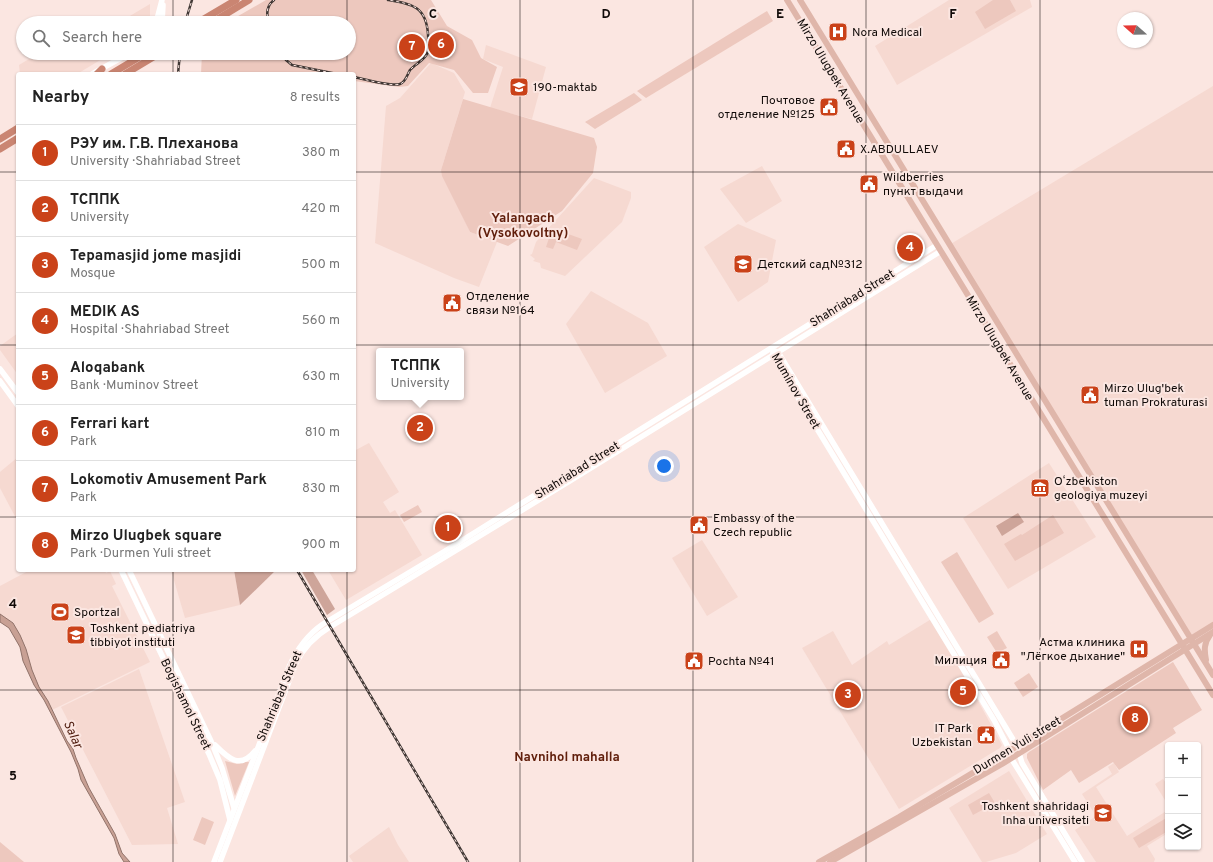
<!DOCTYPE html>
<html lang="en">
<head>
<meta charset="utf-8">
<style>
  :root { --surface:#fff; --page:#f2f2f2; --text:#222; --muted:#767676; --line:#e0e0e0; --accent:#ca4219 }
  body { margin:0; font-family:Overpass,sans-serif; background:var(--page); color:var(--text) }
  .controls { position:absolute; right:12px; bottom:12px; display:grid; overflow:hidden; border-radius:4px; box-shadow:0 1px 3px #0004 }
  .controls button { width:36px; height:36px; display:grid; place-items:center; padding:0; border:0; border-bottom:1px solid var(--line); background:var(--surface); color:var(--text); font:20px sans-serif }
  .compass { position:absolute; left:1117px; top:12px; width:36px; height:36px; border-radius:50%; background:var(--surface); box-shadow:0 1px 3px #0004; rotate:290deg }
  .you { position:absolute; left:664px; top:466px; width:14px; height:14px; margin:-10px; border:3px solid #fff; border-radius:50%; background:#1a73e8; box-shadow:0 0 0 6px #1a73e833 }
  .badge { display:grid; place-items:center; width:26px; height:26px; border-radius:50%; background:var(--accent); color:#fff; font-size:13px; font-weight:700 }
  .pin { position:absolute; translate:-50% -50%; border:2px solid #fff; box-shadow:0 1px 4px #0006 }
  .popup { position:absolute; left:376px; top:348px; width:88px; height:52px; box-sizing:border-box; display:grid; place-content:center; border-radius:4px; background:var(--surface); filter:drop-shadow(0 1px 3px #0005); font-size:13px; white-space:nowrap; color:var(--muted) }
  .popup b { font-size:15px; color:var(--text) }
  .popup::after { content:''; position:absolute; left:50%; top:100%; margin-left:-8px; border:8px solid transparent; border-top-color:var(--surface) }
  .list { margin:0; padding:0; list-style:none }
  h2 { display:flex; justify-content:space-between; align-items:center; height:52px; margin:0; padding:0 16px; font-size:17px }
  h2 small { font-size:13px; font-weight:400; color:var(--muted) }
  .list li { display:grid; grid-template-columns:26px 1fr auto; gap:12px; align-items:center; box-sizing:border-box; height:56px; padding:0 16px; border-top:1px solid var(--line) }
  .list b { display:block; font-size:15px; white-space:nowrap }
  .list p { margin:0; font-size:13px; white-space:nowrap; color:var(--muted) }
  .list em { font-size:13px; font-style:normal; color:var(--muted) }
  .icon { flex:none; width:22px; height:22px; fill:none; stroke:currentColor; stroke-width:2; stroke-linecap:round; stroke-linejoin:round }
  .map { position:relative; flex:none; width:1213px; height:862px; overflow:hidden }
  .search { position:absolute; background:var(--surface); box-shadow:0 1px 3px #0004; left:16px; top:16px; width:340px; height:44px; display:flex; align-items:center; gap:10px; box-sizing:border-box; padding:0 14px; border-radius:22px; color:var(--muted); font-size:15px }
  .panel { position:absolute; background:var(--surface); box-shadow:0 1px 3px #0004; left:16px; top:72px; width:340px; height:500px; border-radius:4px }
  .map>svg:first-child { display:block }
  .built { fill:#f6d9d1 }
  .green { fill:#edc8be }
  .forest { fill:#cea59a }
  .water { fill:#c8a094; stroke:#91736a }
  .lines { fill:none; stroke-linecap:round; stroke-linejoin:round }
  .secondary { stroke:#fff; stroke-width:5.5 }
  .primary { stroke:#dfb6aa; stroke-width:6 }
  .highway { stroke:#ca8572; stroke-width:7 }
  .rail-casing { stroke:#403734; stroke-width:2.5 }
  .rail { stroke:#fbe6e1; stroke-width:1; stroke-dasharray:3; stroke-linecap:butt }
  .grid { fill:none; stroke:#100a08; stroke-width:1; stroke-opacity:0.55 }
  .labels { text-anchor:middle; stroke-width:4; stroke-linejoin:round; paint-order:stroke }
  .poi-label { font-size:12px; fill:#100a08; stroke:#fbe6e1; text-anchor:start }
  .street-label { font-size:12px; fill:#100a08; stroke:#fbe6e1 }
  .neighbourhood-label { font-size:13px; font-weight:bold; fill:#601e0b; stroke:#fbe6e1 }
  .water-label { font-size:13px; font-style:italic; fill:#4c190b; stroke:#fbe6e1 }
  .grid-label { font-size:13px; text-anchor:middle; font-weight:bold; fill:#100a08; stroke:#fbe6e1; stroke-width:4; stroke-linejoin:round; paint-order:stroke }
</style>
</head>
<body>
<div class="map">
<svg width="1213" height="862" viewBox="0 0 1213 862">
  <rect width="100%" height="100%" fill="#fbe6e1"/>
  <!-- built -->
  <g class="built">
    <path d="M949 0H1030L1032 7 897 85 875 46Z"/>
    <path d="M150 4V23H118Z"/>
    <path d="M486 45 546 67 532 119 490 108 503 67 483 59Z"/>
    <path d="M39 53H53L57 59 67 53H112L77 74H20L19 65Z"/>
    <path d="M431 63 454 73 465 92 441 170 470 232 497 242 479 287 454 278 375 243 386 106 400 98Z"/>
    <path d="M1213 86V625L1191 638 949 245Z"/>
    <path d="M762 166 782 201 746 223 720 189Z"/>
    <path d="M594 178 631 192V198L622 222 565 276 541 268 540 263 533 261 535 259 530 255 532 254 536 242Z"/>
    <path d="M738 224 776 240 768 282 738 302 704 247Z"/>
    <path d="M591 291 648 323 667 356 605 393 566 324Z"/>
    <path d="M18 333V375L0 350V346Z"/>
    <path d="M369 443 399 492 383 502 390 513 395 510 422 555 346 600 328 570H354V451Z"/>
    <path d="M18 457V522L0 488V472Z"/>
    <path d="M1049 463 1096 537 1008 589 963 518Z"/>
    <path d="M702 540 738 597 707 616 672 558Z"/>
    <path d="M30 570H105L106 573 110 571 116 584 112 586 150 662 52 710 37 686 9 625 0 618V586Z"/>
    <path d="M171 570H234L240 605 185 618Z"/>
    <path d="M933 618 1002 745 1000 748 899 809 802 648 833 631 852 665 887 641 889 645Z"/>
    <path d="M139 669 185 802 167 808 178 844 132 845 61 707Z"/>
    <path d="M1114 763 1119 772 1096 787 1127 836 1168 810V833L1147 846 1155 859 1154 862H1096L1075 830 1096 816 1082 794 1112 774 1108 767Z"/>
    <path d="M1009 771 1047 834 1016 853 986 862H982L949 808Z"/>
    <path d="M1163 779 1166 783 1168 782V805L1155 784Z"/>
    <path d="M389 827 398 845 409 862H353L349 856Z"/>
  </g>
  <!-- green -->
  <g class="green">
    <path d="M266 0H431L447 26 472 40 481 58 497 67 488 93H473L454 70 429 63 408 86 399 87 354 81V74H201L202 53H349V23H226Z"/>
    <path d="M993 0H1010L1016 11 985 29 975 12Z"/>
    <path d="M767 11 773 21 646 98 637 91Z"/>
    <path d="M634 93 642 100 595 129 585 122Z"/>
    <path d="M463 99 594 138 597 147 593 173 562 211 508 246 470 232 442 176 441 170Z"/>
    <path d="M560 231 582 239 577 250 556 242 553 249 546 247 551 232 558 235V237Z"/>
    <path d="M418 505 422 512 404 522 400 515Z"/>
    <path d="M1053 515 1064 533 1015 561 1004 544 1021 534 1022 535Z"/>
    <path d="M957 552 994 614 979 623 941 562Z"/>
    <path d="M997 631 1007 648 997 653 987 637Z"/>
    <path d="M1173 662 1202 710 1173 728 1176 733 1119 770 1113 762 1079 783 1071 770 1043 790 1027 758V754L1029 752Z"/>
    <path d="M1029 673 1038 687 1023 697 1014 683Z"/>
    <path d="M225 761 237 764 245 762H249L235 796Z"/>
    <path d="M989 793 995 803 973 815 968 805Z"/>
    <path d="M202 817 214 822 205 845 193 840Z"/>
    <path d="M1168 817V831L1139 848 1133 838Z"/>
    <path d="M0 842 24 862H0Z"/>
  </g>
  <!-- forest -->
  <g class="forest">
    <path d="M1018 513 1024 522 1002 536 996 526Z"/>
    <path d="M234 570H276L240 605Z"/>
    <path d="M301 570H312L335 609 327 615Z"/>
  </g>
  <!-- water -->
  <path class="water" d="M0 614 13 623 20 635 26 649 32 670 39 687 48 701 67 741 73 749 76 758 89 788 115 834 122 853 130 862H124L119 854 114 838 81 780 78 769 71 752 44 700 34 685 23 661 20 647 13 635 9 628 0 622Z"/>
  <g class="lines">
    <!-- secondary -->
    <g class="secondary">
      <path d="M156 23 162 0"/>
      <path d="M162 23 163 5"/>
      <path d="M92 74 130 53"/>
      <path d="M775 351 778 352 1017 746"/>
      <path d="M773 353 791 386 994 720 1010 751"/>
      <path d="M0 369 18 393"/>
      <path d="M0 381 18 406"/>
      <path d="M121 570 209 754 220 780 230 820"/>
      <path d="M129 570 211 741 222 768 234 808"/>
      <path d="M215 745C228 758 240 770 255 751"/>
      <path d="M1019 753 1022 763 1082 862"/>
      <path d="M1011 758 1075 862"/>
      <path d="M214 862 289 667C297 649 307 635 323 624L445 551 937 245"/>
      <path d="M220 862 296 663C304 647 315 636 330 627L570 481 941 251"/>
    </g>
    <!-- primary -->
    <g class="primary">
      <path d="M787 0 1213 695"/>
      <path d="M800 0 1213 675"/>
      <path d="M1206 660C1204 650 1204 643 1210 635"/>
      <path d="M819 862 899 817 1001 756 1213 625"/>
      <path d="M830 862 1002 764 1213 632"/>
    </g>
    <!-- highway -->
    <g class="highway">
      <path d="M197 23 236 0"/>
      <path d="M211 23 249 0"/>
      <path d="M97 74 102 69"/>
      <path d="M111 74 146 53"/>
      <path d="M125 74 160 53"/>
      <path d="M0 139 18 128"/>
      <path d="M0 149 18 138"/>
    </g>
    <!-- rail casing -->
    <g class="rail-casing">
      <g id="rail">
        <path d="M185 23 192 0"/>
        <path d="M269 23C266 14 266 6 274 0"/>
        <path d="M281 53 286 60 292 65 337 74"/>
        <path d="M178 74 180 53"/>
        <path d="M354 77C364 79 392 87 400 84 406 82 407 75 410 70 415 64 425 60 428 52 430 47 428 39 428 34 426 6 412 4 388 0"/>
        <path d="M297 570 468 862"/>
      </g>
    </g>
    <!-- rail -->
    <use href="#rail" class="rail"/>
  </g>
  <!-- grid -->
  <path class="grid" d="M173 0V23M347 0V23M520 0V862M693 0V862M866 0V862M1040 0V862M173 53V74M347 53V74M0 172H18M354 172H1213M0 345H18M354 345H1213M0 517H18M354 517H1213M173 570V862M347 570V862M0 690H1213"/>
  <!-- icons -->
  <defs>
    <g id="hospital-square" transform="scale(1)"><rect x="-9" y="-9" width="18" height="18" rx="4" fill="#ca4219" stroke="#fbe6e1"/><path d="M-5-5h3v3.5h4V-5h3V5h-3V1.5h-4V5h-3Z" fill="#fff"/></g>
    <g id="school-square" transform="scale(1)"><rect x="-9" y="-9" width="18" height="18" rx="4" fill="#ca4219" stroke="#fbe6e1"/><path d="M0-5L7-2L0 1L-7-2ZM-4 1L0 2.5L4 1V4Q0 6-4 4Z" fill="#fff"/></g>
    <g id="civic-square" transform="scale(1)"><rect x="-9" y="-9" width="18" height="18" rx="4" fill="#ca4219" stroke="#fbe6e1"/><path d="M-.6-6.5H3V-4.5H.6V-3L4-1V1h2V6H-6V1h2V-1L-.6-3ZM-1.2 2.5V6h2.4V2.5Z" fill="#fff"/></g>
    <g id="museum-square" transform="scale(1)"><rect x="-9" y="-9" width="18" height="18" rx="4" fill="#ca4219" stroke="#fbe6e1"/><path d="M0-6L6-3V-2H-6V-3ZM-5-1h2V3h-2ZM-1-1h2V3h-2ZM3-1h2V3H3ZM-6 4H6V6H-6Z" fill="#fff"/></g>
    <g id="stadium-square" transform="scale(1)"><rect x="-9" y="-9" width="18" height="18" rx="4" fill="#ca4219" stroke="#fbe6e1"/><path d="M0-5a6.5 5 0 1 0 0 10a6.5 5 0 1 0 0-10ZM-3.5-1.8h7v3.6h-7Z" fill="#fff"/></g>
    <g id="university-square" transform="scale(1)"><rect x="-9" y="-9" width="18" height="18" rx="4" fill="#ca4219" stroke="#fbe6e1"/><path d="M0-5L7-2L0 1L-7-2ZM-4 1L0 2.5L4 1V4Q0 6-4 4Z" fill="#fff"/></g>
  </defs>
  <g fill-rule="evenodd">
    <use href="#hospital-square" x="838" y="32"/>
    <use href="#school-square" x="519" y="87"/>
    <use href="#civic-square" x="829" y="107"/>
    <use href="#civic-square" x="846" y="149"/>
    <use href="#civic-square" x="869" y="184"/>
    <use href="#school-square" x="743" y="264"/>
    <use href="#civic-square" x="452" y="303"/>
    <use href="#civic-square" x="1090" y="395"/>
    <use href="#museum-square" x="1040" y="488"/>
    <use href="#civic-square" x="699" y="525"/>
    <use href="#stadium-square" x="60" y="612"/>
    <use href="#university-square" x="76" y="635"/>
    <use href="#hospital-square" x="1139" y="649"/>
    <use href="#civic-square" x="1001" y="660"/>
    <use href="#civic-square" x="694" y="661"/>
    <use href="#civic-square" x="986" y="735"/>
    <use href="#university-square" x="1103" y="813"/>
  </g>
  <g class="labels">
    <!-- poi labels -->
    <g class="poi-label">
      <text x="852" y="36">Nora Medical</text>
      <text x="533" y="91">190-maktab</text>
      <text x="815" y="104" text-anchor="end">Почтовое<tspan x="815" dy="14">отделение №125</tspan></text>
      <text x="860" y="153">X.ABDULLAEV</text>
      <text x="883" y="181">Wildberries<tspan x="883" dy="14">пункт выдачи</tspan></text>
      <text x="757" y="268">Детский сад№312</text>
      <text x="466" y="300">Отделение<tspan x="466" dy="14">связи №164</tspan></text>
      <text x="1104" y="392">Mirzo Ulug'bek<tspan x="1104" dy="14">tuman Prokraturasi</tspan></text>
      <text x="1054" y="485">Oʻzbekiston<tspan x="1054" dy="14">geologiya muzeyi</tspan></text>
      <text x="713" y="522">Embassy of the<tspan x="713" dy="14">Czech republic</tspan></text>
      <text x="74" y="616">Sportzal</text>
      <text x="90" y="632">Toshkent pediatriya<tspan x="90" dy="14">tibbiyot instituti</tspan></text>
      <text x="1125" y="646" text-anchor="end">Астма клиника<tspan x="1125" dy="14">"Лёгкое дыхание"</tspan></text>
      <text x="987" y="664" text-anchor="end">Милиция</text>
      <text x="708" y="665">Pochta №41</text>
      <text x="972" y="732" text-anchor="end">IT Park<tspan x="972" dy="14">Uzbekistan</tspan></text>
      <text x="1089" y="810" text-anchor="end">Toshkent shahridagi<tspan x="1089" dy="14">Inha universiteti</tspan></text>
    </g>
    <!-- street labels -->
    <g class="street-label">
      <text transform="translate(831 71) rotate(59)" y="4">Mirzo Ulugbek Avenue</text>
      <text transform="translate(852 298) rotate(-32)" y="4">Shahriabad Street</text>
      <text transform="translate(1000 348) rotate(59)" y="4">Mirzo Ulugbek Avenue</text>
      <text transform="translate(796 391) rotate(60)" y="4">Muminov Street</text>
      <text transform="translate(577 470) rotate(-32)" y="4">Shahriabad Street</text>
      <text transform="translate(279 696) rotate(-67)" y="4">Shahriabad Street</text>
      <text transform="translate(186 704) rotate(64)" y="4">Bogishamol Street</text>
      <text transform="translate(1017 745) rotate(-31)" y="4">Durmen Yuli street</text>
    </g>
    <!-- neighbourhood labels -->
    <g class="neighbourhood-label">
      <text x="523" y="222">Yalangach<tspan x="523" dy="15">(Vysokovoltny)</tspan></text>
      <text x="567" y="761">Navnihol mahalla</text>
    </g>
    <!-- water labels -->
    <g class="water-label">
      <text transform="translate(74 734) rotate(66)" y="5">Salar</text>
    </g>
  </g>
  <g class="grid-label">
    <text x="433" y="18">C</text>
    <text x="606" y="18">D</text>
    <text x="780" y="18">E</text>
    <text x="953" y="18">F</text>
    <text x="13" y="608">4</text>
    <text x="13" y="780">5</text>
  </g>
</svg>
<div class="controls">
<button>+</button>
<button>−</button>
<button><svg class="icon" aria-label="layers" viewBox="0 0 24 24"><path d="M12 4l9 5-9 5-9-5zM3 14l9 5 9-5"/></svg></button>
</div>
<svg class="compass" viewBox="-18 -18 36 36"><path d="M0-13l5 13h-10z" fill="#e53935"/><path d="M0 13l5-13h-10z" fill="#767676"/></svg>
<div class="you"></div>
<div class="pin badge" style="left:448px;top:528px">1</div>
<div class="pin badge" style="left:420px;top:428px">2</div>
<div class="popup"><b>ТСППК</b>University</div>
<div class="pin badge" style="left:848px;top:695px">3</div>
<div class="pin badge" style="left:910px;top:248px">4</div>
<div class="pin badge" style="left:963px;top:692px">5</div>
<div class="pin badge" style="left:441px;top:45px">6</div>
<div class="pin badge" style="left:412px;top:47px">7</div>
<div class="pin badge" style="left:1135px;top:719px">8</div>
<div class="search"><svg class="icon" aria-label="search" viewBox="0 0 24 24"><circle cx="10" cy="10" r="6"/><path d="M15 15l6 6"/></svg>Search here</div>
<section class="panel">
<h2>Nearby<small>8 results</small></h2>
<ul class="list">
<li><span class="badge">1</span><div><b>РЭУ им. Г.В. Плеханова</b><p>University · Shahriabad Street</p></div><em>380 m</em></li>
<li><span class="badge">2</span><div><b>ТСППК</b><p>University</p></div><em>420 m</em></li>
<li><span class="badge">3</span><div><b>Tepamasjid jome masjidi</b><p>Mosque</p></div><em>500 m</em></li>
<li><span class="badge">4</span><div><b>MEDIK AS</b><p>Hospital · Shahriabad Street</p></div><em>560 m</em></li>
<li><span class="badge">5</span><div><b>Aloqabank</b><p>Bank · Muminov Street</p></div><em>630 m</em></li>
<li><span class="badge">6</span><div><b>Ferrari kart</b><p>Park</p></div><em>810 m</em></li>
<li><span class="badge">7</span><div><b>Lokomotiv Amusement Park</b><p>Park</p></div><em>830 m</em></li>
<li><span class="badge">8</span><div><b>Mirzo Ulugbek square</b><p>Park · Durmen Yuli street</p></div><em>900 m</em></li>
</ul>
</section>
</div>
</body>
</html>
